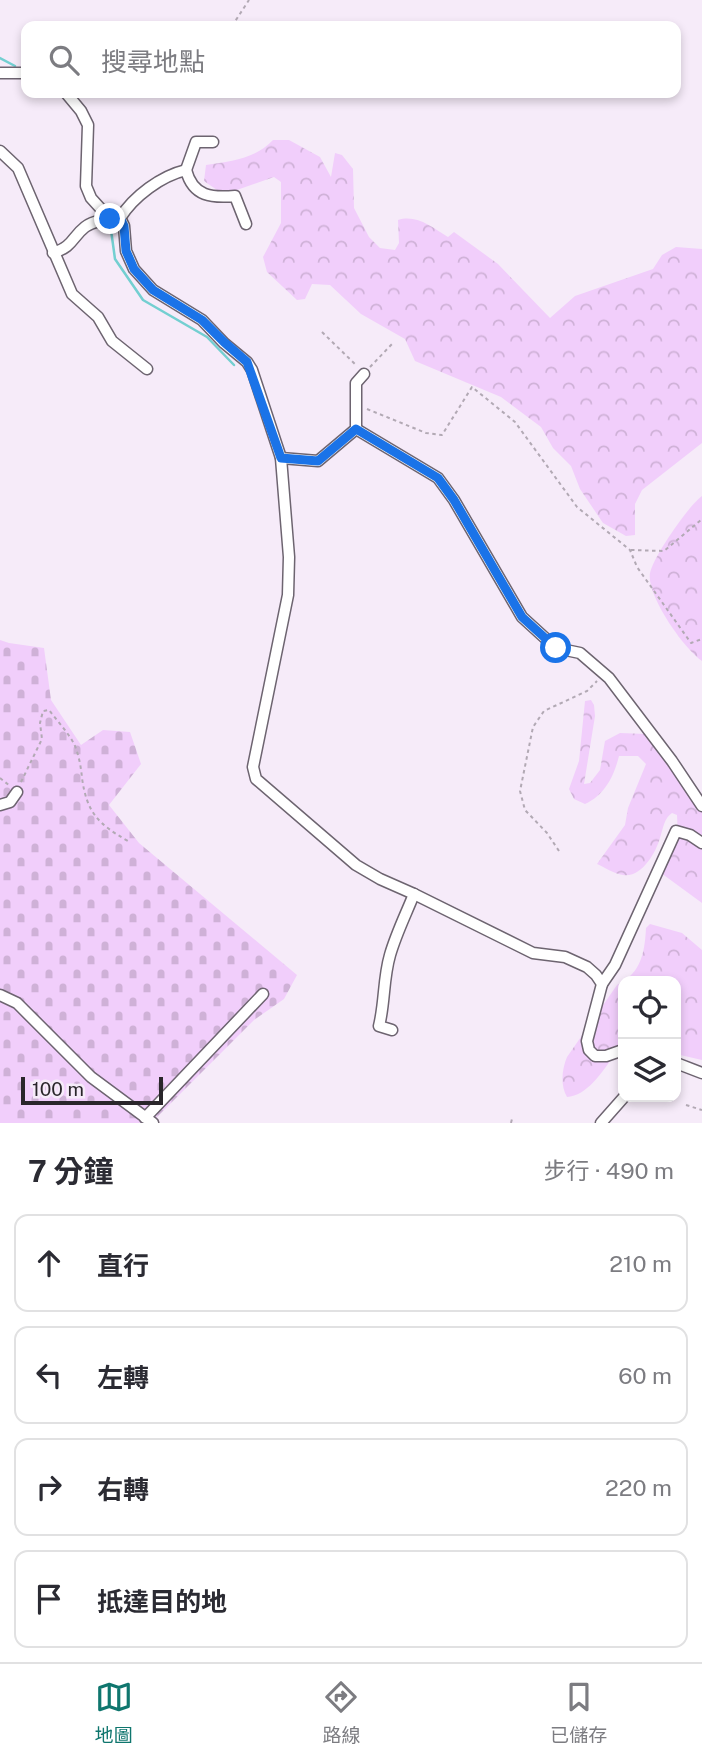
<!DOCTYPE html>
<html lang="zh-TW">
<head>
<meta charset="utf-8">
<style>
  :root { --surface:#fff; --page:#f2f2f3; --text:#2b2b33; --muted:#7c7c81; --line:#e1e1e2; --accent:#0f766e }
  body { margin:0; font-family:"Public Sans","Noto Sans TC",sans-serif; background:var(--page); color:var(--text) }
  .controls { position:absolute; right:21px; bottom:21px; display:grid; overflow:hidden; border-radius:14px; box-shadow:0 4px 10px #0003 }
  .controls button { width:63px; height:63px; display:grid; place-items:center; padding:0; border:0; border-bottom:2px solid var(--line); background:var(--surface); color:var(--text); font:35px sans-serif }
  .scale { position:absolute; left:21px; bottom:18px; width:142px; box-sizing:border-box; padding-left:7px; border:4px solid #2a262b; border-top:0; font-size:19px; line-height:24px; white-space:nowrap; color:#2a262b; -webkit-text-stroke:5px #f6ebf9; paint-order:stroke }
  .stop { position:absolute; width:21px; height:21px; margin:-16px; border:5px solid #1a73e8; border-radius:50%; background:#fff }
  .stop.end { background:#1a73e8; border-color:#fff; box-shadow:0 2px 7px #0008 }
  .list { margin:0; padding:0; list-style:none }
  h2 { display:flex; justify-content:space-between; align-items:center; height:91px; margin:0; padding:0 28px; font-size:30px }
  h2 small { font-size:23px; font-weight:400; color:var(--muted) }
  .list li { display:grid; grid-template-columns:46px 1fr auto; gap:21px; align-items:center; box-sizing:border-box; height:98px; margin:0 14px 14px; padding:0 14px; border:2px solid var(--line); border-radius:14px }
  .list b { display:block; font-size:26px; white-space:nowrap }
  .list em { font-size:23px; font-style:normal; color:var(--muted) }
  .icon { flex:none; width:38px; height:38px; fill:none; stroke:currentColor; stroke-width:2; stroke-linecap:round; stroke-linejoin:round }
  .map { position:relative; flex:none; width:702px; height:1123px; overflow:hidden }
  .search { position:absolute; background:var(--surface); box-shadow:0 4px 10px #0003; left:21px; right:21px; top:21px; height:77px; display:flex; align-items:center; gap:18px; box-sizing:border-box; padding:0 24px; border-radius:14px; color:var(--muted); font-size:26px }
  .sheet { height:539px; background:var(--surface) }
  nav { display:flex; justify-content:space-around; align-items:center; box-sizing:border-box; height:98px; border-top:2px solid var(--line); background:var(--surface); font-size:19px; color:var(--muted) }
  nav a { display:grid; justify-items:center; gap:4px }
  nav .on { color:var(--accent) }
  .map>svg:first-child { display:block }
  .forest { fill:url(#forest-crowns) }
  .cemetery { fill:url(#cemetery-stones) }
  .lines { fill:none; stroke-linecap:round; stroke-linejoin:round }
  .stream { stroke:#73cfd1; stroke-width:2.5 }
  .minor-casing { stroke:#6d6470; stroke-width:13 }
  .path { stroke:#b2a9b4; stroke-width:2; stroke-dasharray:3.5 3.5; stroke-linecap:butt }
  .minor { stroke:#fff; stroke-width:10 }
  .route { stroke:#1a73e8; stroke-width:9 }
</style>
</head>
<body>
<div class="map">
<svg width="702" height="1123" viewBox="0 0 702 1123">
  <defs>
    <pattern id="forest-crowns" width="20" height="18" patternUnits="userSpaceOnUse" patternTransform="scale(1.75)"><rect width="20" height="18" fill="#f1cefb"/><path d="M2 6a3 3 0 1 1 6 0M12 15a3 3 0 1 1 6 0" fill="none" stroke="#cfb1d7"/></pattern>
    <pattern id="cemetery-stones" width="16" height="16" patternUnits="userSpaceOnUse" patternTransform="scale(1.75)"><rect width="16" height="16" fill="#f1cefb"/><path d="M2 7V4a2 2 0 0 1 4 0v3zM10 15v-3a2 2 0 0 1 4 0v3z" fill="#cfb1d7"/></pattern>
  </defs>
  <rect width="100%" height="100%" fill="#f6ebf9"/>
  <!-- forest -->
  <g class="forest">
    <path d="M273 140H289L320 157 331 177 335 153 342 155 353 169 354 208 369 237 380 248 395 250 399 243 398 220C417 214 433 228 448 237L454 232 498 264 550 318 575 296 653 269 662 255 676 247 702 249V443L642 490 635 504V535L626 536 603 523 580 489 571 466 553 448 541 427 501 397 415 361 405 339 361 314 330 285 312 284 305 299 297 300 267 272 263 257 281 223V182L274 177 234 191 217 190 204 181 206 165C231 161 255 159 273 140Z"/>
    <path d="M702 496V661C684 649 646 595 650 573 653 557 689 505 702 496Z"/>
    <path d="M591 700 594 705 595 716 584 784 590 783 600 770 605 741 620 733 646 734 702 809V903L661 873 678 838 677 815 672 813C664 818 663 829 660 838 656 852 642 878 623 875 614 874 604 867 597 864L625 825 628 808 646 764 638 756H619C614 776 605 795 585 804L574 799 569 789 579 761 585 701Z"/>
    <path d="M650 924 682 933 702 950V1060L676 1054V981H623C642 971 645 948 646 928Z"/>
    <path d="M623 981V1057H613C602 1072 587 1096 567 1097 560 1085 562 1069 567 1057L617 985Z"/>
  </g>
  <!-- cemetery -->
  <path class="cemetery" d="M0 640 9 643 44 648 51 700 81 745 103 730 130 732 141 764 109 805 139 843 297 975 284 999 254 1020 153 1121 154 1123H0Z"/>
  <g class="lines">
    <!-- stream -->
    <g class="stream">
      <path d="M0 58 15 66"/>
      <path d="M111 230 115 259 143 300 207 337 234 365"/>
    </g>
    <!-- minor casing -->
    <g class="minor-casing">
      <g id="minor">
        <path d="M0 73H26"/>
        <path d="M66 93 81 111 88 125 86 186 91 198 110 219"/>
        <path d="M0 151 18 168 72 294 98 317 112 341 147 369"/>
        <path d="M186 170 196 142H213"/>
        <path d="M120 218C134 196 161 176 186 170 193 197 212 198 235 196L246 224"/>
        <path d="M53 253C74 246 71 238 85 227 94 220 109 219 120 218L124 226 126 251 134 269 153 290 202 320 224 343 247 362 252 370 281 458 289 557 288 595 253 767 256 779 356 865 380 879 414 894 533 953 565 957 587 967 596 975 602 984 587 1041 589 1050 595 1056H606L623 1050"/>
        <path d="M356 429 438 478 454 500 522 617 556 648 580 653 609 678 672 761 702 806"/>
        <path d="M281 458 318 461 356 429V383L364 374"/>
        <path d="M0 805 10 802 17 792"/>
        <path d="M602 984 615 965 676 831 690 835 702 843"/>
        <path d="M0 995 17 1003 91 1077 153 1123"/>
        <path d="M392 1030 379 1026C385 1002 383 979 390 955 396 934 406 914 414 894"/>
        <path d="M676 1063 702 1073"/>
        <path d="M145 1118 263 994"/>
        <path d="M601 1123 624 1097"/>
      </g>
    </g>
    <!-- path -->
    <g class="path">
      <path d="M232 26 249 0"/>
      <path d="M322 332 357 366"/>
      <path d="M370 367 392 344"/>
      <path d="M367 409 426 433 442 435 472 387 515 422 577 507 630 550 637 567 691 643 702 639"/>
      <path d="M631 550 664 551 702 519"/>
      <path d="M0 778 10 786"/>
      <path d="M21 782 42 739 40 723 43 711 49 710C57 721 69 733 75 746 79 756 81 767 82 778 87 813 98 824 128 841"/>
      <path d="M559 851 547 833 525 810 520 791 533 727 544 711 587 691 597 681"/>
      <path d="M686 1105 702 1110"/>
      <path d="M511 1123 512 1119"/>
    </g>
    <!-- minor -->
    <use href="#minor" class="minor"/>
  </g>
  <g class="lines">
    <!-- route -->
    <path class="route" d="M110 219 120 218 124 226 126 251 134 269 153 290 202 320 224 342 247 362 281 458 318 461 356 429 438 478 454 500 522 617 556 648"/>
  </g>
</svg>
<div class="controls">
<button><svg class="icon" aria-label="locate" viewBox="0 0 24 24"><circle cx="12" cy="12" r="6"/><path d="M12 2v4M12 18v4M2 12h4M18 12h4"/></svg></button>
<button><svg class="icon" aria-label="layers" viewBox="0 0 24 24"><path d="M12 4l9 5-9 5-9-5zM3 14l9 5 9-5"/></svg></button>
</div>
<div class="scale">100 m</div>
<div class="stop" style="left:556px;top:648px"></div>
<div class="stop end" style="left:110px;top:219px"></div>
<div class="search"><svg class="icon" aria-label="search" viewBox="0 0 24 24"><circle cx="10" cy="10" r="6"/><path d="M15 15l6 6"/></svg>搜尋地點</div>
</div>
<section class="sheet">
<h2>7 分鐘<small>步行 · 490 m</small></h2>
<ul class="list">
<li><svg class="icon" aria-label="ahead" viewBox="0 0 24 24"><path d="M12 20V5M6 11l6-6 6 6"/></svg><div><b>直行</b></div><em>210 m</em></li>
<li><svg class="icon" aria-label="left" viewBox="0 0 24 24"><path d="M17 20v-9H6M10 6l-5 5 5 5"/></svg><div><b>左轉</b></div><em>60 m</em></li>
<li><svg class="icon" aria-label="right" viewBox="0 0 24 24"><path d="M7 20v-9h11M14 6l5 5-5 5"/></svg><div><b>右轉</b></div><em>220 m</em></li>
<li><svg class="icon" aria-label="arrive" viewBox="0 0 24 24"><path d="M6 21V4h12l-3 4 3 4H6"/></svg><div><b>抵達目的地</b></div></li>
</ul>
</section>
<nav>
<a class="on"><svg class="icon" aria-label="map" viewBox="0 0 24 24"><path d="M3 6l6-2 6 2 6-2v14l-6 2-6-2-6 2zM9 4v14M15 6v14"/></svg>地圖</a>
<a><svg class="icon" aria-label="directions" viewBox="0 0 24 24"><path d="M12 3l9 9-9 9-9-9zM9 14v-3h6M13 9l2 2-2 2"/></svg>路線</a>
<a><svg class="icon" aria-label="saved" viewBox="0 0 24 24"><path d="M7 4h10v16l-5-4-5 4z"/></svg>已儲存</a>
</nav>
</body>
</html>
